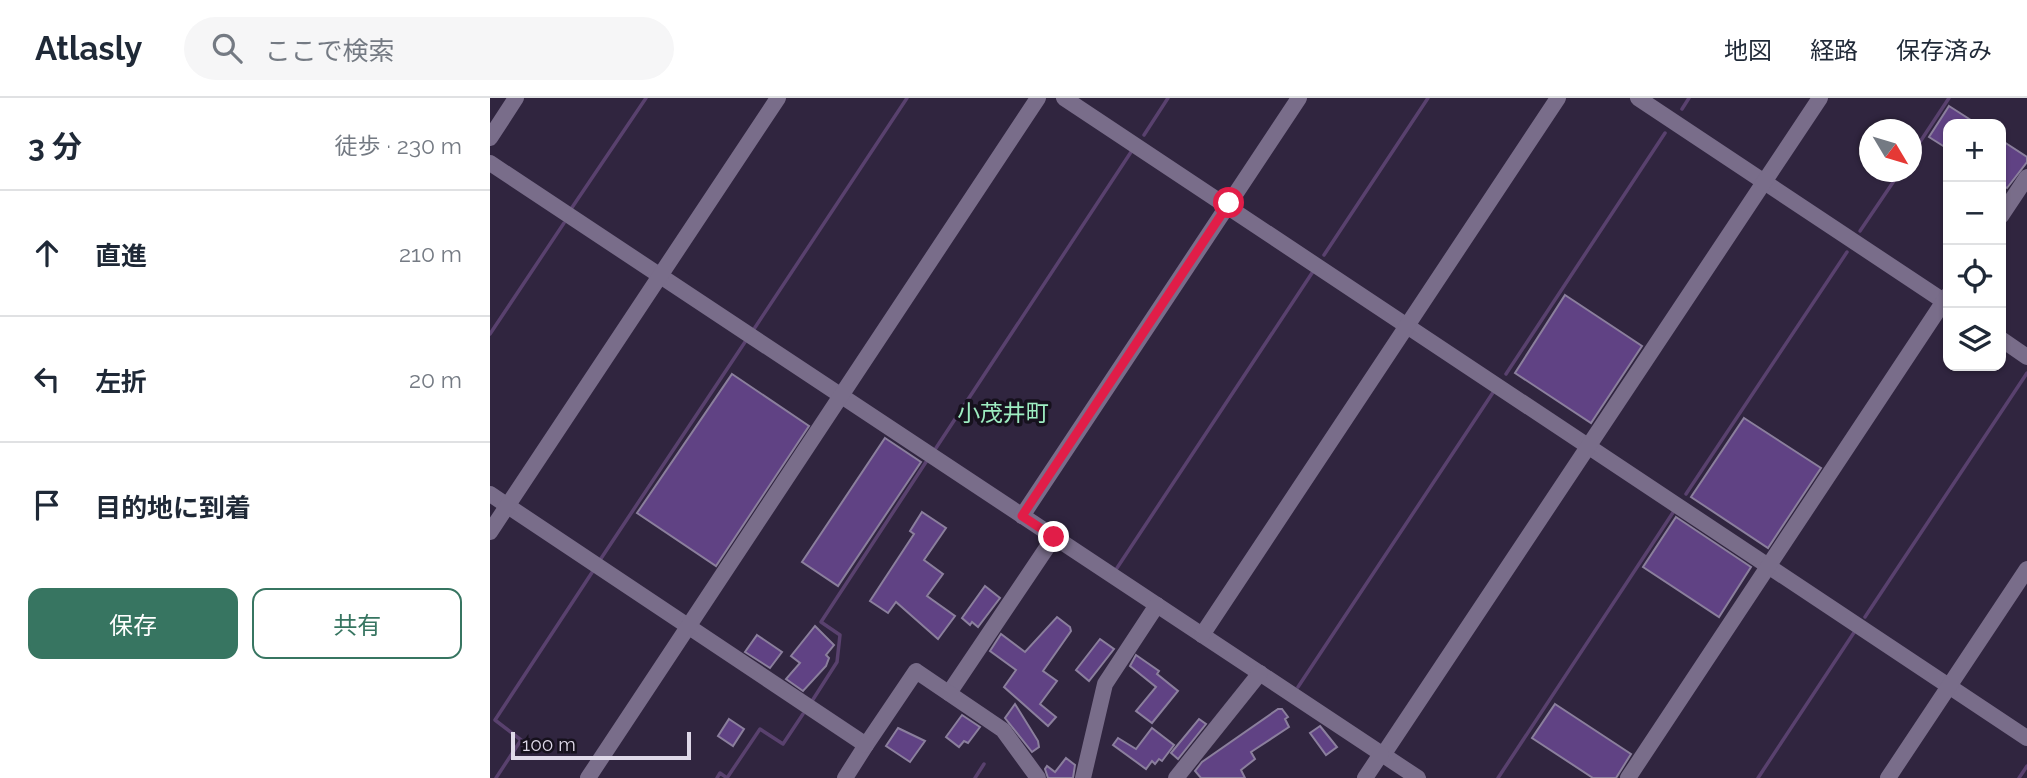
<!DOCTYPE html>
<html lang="ja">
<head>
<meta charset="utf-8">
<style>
  :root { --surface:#fff; --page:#f6f6f7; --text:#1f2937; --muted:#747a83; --line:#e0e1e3; --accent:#377561 }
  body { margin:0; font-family:Raleway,"Noto Sans JP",sans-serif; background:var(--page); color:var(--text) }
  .controls { position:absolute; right:21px; top:21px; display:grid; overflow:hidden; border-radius:14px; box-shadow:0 2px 5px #0004 }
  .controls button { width:63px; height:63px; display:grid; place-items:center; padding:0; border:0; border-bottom:2px solid var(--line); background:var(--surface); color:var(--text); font:35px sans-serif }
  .compass { position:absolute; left:1369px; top:21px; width:63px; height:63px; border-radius:50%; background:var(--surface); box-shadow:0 2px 5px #0004; rotate:128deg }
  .scale { position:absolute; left:21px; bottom:18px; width:180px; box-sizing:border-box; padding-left:7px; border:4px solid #dfd9e9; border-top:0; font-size:19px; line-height:24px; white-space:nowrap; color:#dfd9e9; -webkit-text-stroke:5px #16111d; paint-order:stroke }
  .stop { position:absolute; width:21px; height:21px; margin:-16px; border:5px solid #e11d48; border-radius:50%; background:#fff }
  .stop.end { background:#e11d48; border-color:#fff; box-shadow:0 2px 7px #0008 }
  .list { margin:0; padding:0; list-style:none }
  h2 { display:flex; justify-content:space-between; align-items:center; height:91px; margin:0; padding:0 28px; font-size:30px }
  h2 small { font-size:23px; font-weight:400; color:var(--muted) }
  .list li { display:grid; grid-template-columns:46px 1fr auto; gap:21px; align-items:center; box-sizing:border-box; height:126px; padding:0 28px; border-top:2px solid var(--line) }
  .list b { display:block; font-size:26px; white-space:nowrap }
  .list em { font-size:23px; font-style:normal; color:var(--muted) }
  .actions { display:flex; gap:14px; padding:21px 28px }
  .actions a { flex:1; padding:16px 0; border:2px solid var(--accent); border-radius:14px; text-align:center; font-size:24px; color:var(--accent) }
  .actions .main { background:var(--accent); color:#fff }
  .icon { flex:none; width:38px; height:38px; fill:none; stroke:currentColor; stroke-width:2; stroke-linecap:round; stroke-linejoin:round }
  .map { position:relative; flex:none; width:1537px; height:680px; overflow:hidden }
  header { display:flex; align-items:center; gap:42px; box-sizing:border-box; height:98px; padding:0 35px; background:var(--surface); border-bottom:2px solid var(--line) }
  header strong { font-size:33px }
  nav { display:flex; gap:38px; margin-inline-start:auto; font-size:24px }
  .search { width:490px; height:63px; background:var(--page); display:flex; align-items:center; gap:18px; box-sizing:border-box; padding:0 24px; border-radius:38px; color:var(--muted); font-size:26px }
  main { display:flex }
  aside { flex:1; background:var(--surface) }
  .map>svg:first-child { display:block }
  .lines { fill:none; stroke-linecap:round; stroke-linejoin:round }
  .stream { stroke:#59416e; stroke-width:3.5 }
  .building { fill:#604284; stroke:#8b7f9d; stroke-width:2 }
  .minor { stroke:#796d8a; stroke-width:16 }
  .route { stroke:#e11d48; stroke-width:9 }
  .labels { text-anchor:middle; stroke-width:7; stroke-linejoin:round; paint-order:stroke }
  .quarter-label { font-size:23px; fill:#9dedc1; stroke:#16111d }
</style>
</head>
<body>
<header>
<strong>Atlasly</strong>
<div class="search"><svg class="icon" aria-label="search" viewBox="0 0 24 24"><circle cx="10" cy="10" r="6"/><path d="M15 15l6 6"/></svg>ここで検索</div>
<nav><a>地図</a><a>経路</a><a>保存済み</a></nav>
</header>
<main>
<aside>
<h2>3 分<small>徒歩 · 230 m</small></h2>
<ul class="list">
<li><svg class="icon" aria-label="ahead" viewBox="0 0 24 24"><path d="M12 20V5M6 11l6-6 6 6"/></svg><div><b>直進</b></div><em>210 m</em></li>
<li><svg class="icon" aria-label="left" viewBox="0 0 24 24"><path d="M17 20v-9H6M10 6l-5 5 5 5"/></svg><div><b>左折</b></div><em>20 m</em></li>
<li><svg class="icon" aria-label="arrive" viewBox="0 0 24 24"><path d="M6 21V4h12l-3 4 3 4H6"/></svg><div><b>目的地に到着</b></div></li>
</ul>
<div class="actions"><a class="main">保存</a><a>共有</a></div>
</aside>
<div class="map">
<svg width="1537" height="680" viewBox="0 0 1537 680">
  <rect width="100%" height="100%" fill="#30253f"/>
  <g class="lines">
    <!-- stream -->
    <g class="stream">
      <path d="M1192 11 1199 0"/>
      <path d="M654 37 678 0"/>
      <path d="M1422 56 1459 0"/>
      <path d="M81 111 156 0"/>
      <path d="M1370 133 1410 74"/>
      <path d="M834 157 938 0"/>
      <path d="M264 231 417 0"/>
      <path d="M0 236 74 125"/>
      <path d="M1016 276 1175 35"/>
      <path d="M446 350 643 51"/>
      <path d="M1196 396 1357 154"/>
      <path d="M110 462 255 244"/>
      <path d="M627 470 824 172"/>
      <path d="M1375 519 1537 275"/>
      <path d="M808 589 1004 293"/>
      <path d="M322 603 347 564 350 537 331 524 436 364"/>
      <path d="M6 680 31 642 5 622 103 473"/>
      <path d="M227 680 230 675 237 680"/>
      <path d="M237 680 270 631 293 646 313 616"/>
      <path d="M485 680 494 666"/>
      <path d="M1008 680 1184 413"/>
      <path d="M1268 680 1365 533"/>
      <path d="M1529 680 1537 668"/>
    </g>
  </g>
  <!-- building -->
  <g class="building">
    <path d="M1459 8 1487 26H1458V51L1439 39Z"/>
    <path d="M1511 42 1537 59V64L1517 90 1511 86Z"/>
    <path d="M1075 197 1152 248 1101 325 1025 275Z"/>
    <path d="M242 276 319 328 226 468 147 415Z"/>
    <path d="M1254 320 1331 370 1278 450 1201 399Z"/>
    <path d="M395 340 431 364 348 488 312 464Z"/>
    <path d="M432 414 456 430 434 462 453 476 437 498 465 518 448 541 406 504 398 515 380 503 424 436 420 433Z"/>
    <path d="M1186 419 1261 469 1229 519 1153 469Z"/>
    <path d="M495 488 510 500 488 529 482 524 480 527 472 520Z"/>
    <path d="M567 519 580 529 581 533 553 573 567 583 550 606 566 619 558 628 514 589 526 572 500 553 511 536 535 554Z"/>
    <path d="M325 528 344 547 336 557 339 560 336 568 313 593 296 581 310 565 301 558Z"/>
    <path d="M267 537 292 554 280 570 255 554Z"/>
    <path d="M610 541 624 551 599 583 586 572Z"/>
    <path d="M646 557 669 573 667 576 688 593 662 625 646 613 666 589 640 568Z"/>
    <path d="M525 606 548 643 549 649 542 654 515 620Z"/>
    <path d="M1065 606 1141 656 1126 680H1103L1042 640Z"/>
    <path d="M788 611H792L798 619 795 621 799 629 761 654 765 661 751 672 755 680H711L705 673 712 664Z"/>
    <path d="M472 617 490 629 478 645 474 643 469 649 456 639Z"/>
    <path d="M239 621 254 631 243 648 228 638Z"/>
    <path d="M709 621 716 626 688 661 681 655Z"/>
    <path d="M830 628 847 649 836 657 820 635Z"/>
    <path d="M408 630 435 643 420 664 396 648Z"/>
    <path d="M662 630 684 647 672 663 669 661 665 666 662 663 656 671 623 647 628 640 646 651Z"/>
    <path d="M576 660 585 667 583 680H558L555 671 557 668 565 674Z"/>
  </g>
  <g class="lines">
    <!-- minor -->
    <g class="minor">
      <path d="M574 0 1537 640"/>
      <path d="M1148 0 1458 206"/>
      <path d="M0 40 26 0"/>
      <path d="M0 65 928 680"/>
      <path d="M1511 118 1537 79"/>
      <path d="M1511 241 1537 259"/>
      <path d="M0 396 376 647 355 680"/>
      <path d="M532 418 809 0"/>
      <path d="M0 434 288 0"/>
      <path d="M712 537 1068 0"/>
      <path d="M459 595 564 439"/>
      <path d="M376 647 426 573 513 632 548 680"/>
      <path d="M893 657 1330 0"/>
      <path d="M98 680 548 0"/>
      <path d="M593 680 615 586 667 507"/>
      <path d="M686 680 770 575"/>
      <path d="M875 680 891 656"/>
      <path d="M1138 680 1458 197"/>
      <path d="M1398 680 1537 471"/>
    </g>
  </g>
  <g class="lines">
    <!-- route -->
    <path class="route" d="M564 439 532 418 739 105"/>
  </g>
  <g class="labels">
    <!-- quarter labels -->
    <g class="quarter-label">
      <text x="513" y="323">小茂井町</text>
    </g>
  </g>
</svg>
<div class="controls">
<button>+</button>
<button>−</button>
<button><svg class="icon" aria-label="locate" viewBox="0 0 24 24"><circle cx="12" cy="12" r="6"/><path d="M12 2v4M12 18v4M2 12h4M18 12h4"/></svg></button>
<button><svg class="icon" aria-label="layers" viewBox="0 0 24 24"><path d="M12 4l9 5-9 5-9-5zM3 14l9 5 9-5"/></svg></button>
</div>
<svg class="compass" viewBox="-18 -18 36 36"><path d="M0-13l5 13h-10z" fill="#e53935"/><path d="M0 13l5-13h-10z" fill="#747a83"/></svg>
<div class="scale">100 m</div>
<div class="stop" style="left:739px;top:105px"></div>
<div class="stop end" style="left:564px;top:439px"></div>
</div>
</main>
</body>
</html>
